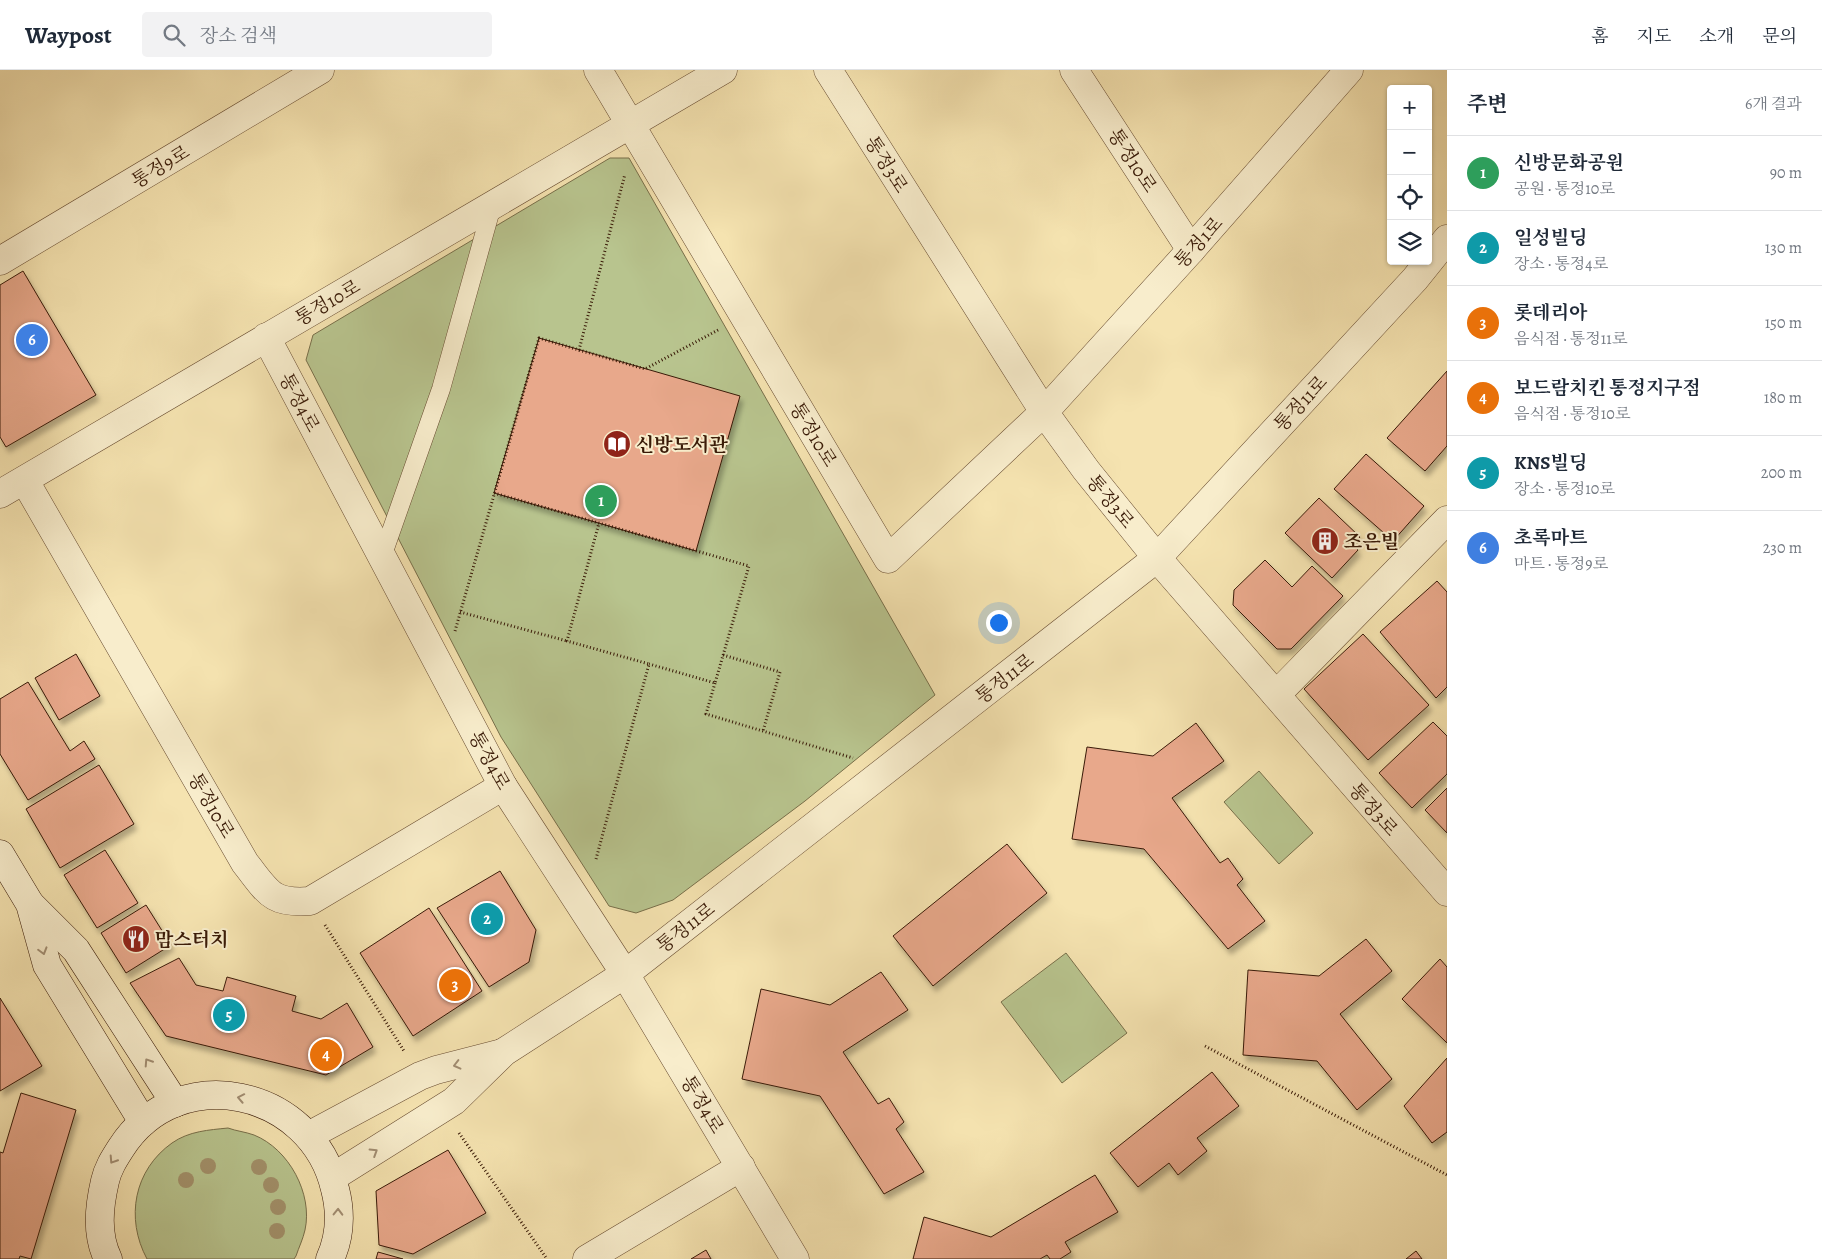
<!DOCTYPE html>
<html lang="ko">
<head>
<meta charset="utf-8">
<style>
  :root { --surface:#fff; --page:#f2f2f3; --text:#1f2937; --muted:#747a83; --line:#e0e1e3; --accent:#b45309 }
  body { margin:0; font-family:Alegreya,"Noto Serif KR",serif; background:var(--page); color:var(--text) }
  .controls { position:absolute; right:15px; top:15px; display:grid; overflow:hidden; border-radius:5px; box-shadow:0 1px 4px #0004 }
  .controls button { width:45px; height:45px; display:grid; place-items:center; padding:0; border:0; border-bottom:1px solid var(--line); background:var(--surface); color:var(--text); font:25px sans-serif }
  .you { position:absolute; left:998px; top:552px; width:18px; height:18px; margin:-12px; border:4px solid #fff; border-radius:50%; background:#1a73e8; box-shadow:0 0 0 8px #1a73e833 }
  .badge { display:grid; place-items:center; width:32px; height:32px; border-radius:50%; background:var(--accent); color:#fff; font-size:16px; font-weight:700 }
  .pin { position:absolute; translate:-50% -50%; border:2px solid #fff; box-shadow:0 1px 5px #0006 }
  .list { margin:0; padding:0; list-style:none }
  h2 { display:flex; justify-content:space-between; align-items:center; height:65px; margin:0; padding:0 20px; font-size:21px }
  h2 small { font-size:16px; font-weight:400; color:var(--muted) }
  .list li { display:grid; grid-template-columns:32px 1fr auto; gap:15px; align-items:center; box-sizing:border-box; height:75px; padding:0 20px; border-top:1px solid var(--line) }
  .list b { display:block; font-size:19px; white-space:nowrap }
  .list p { margin:0; font-size:16px; white-space:nowrap; color:var(--muted) }
  .list em { font-size:16px; font-style:normal; color:var(--muted) }
  .icon { flex:none; width:28px; height:28px; fill:none; stroke:currentColor; stroke-width:2; stroke-linecap:round; stroke-linejoin:round }
  .map { position:relative; flex:none; width:1447px; height:1189px; overflow:hidden }
  header { display:flex; align-items:center; gap:30px; box-sizing:border-box; height:70px; padding:0 25px; background:var(--surface); border-bottom:1px solid var(--line) }
  header strong { font-size:24px }
  nav { display:flex; gap:28px; margin-inline-start:auto; font-size:18px }
  .search { width:350px; height:45px; background:var(--page); display:flex; align-items:center; gap:12px; box-sizing:border-box; padding:0 18px; border-radius:5px; color:var(--muted); font-size:19px }
  main { display:flex }
  aside { flex:1; background:var(--surface) }
  .map>svg:first-child { display:block }
  .green { fill:#b8c48e; stroke:#786f4a }
  .building { fill:#e8a88b; stroke:#391a07; filter:url(#shadow) }
  .lines { fill:none; stroke-linecap:round; stroke-linejoin:round }
  .lane-casing { stroke:#684c31; stroke-width:19 }
  .street-casing { stroke:#684c31; stroke-width:29 }
  .secondary-casing { stroke:#391a07; stroke-width:29 }
  .path { stroke:#391a07; stroke-width:3; stroke-dasharray:1 2.5; stroke-linecap:butt }
  .lane { stroke:#f8edcc; stroke-width:18 }
  .street { stroke:#f8edcc; stroke-width:28 }
  .secondary { stroke:#f8edcc; stroke-width:28 }
  .tree { fill:#a2906a }
  .oneway { stroke:#a28e73 }
  .labels { text-anchor:middle; stroke-width:4; stroke-linejoin:round; paint-order:stroke }
  .street-label { font-size:19px; fill:#391a07; stroke:#f8edcc }
  .poi-label { font-size:19px; font-weight:bold; fill:#391a07; stroke:#f8edcc; text-anchor:start }
</style>
</head>
<body>
<header>
<strong>Waypost</strong>
<div class="search"><svg class="icon" aria-label="search" viewBox="0 0 24 24"><circle cx="10" cy="10" r="6"/><path d="M15 15l6 6"/></svg>장소 검색</div>
<nav><a>홈</a><a>지도</a><a>소개</a><a>문의</a></nav>
</header>
<main>
<div class="map">
<svg width="1447" height="1189" viewBox="0 0 1447 1189">
  <defs>
    <filter id="shadow"><feDropShadow dx="3" dy="5.5" stdDeviation="2.5" flood-color="#0004"/></filter>
  </defs>
  <rect width="100%" height="100%" fill="#f5e3b0"/>
  <filter id="stains"><feTurbulence type="fractalNoise" baseFrequency=".004" numOctaves="4"/><feColorMatrix values="0 0 0 0 .2 0 0 0 0 .09 0 0 0 0 .02 0 0 0 .5 -.17"/></filter>
  <radialGradient id="worn" r=".72"><stop offset=".6" stop-color="#630" stop-opacity="0"/><stop offset="1" stop-color="#630" stop-opacity=".3"/></radialGradient>
  <!-- green -->
  <g class="green">
    <path d="M610 88H629L935 625 805 731 673 830 636 843 609 836 501 667 306 290 313 265Z"/>
    <path d="M1259 701 1313 763 1279 794 1224 732Z"/>
    <path d="M1066 883 1127 963 1062 1013 1001 932Z"/>
    <path d="M228 1058C236 1061 246 1062 254 1065 289 1079 313 1124 305 1160 303 1169 299 1177 296 1186L294 1189H147C125 1148 134 1100 172 1073 189 1061 209 1060 228 1058Z"/>
  </g>
  <!-- building -->
  <g class="building">
    <path d="M23 201 96 325 6 377 0 367V215Z"/>
    <path d="M539 268 740 326 696 481 494 423Z"/>
    <path d="M1447 301V376L1425 401 1387 368Z"/>
    <path d="M1366 384 1424 436 1393 471 1334 419Z"/>
    <path d="M1319 428 1360 467 1353 475 1358 480 1332 508 1285 463Z"/>
    <path d="M1265 490 1292 517 1312 496 1343 526 1291 579H1277L1233 535 1234 520Z"/>
    <path d="M1437 511 1447 522V617L1436 628 1380 562Z"/>
    <path d="M1363 564 1429 635 1368 690 1304 619Z"/>
    <path d="M76 584 100 626 59 650 35 608Z"/>
    <path d="M28 612 70 681 84 671 95 689 28 730 0 684V629Z"/>
    <path d="M1433 652 1447 666V704L1412 738 1379 703Z"/>
    <path d="M1196 653 1224 691 1172 728 1220 793 1228 788 1243 809 1237 815 1265 851 1228 879 1144 779 1072 769 1087 677 1153 686Z"/>
    <path d="M99 695 134 754 60 798 26 739Z"/>
    <path d="M1447 718V763L1425 740Z"/>
    <path d="M1007 774 1047 823 933 916 893 866Z"/>
    <path d="M105 780 138 833 97 858 64 805Z"/>
    <path d="M500 801 536 860 529 892 489 917 437 838Z"/>
    <path d="M146 835 171 875 126 903 101 863Z"/>
    <path d="M429 838 482 921 413 966 360 883Z"/>
    <path d="M1366 869 1392 901 1340 944 1392 1009 1357 1040 1317 991 1243 985 1248 900 1319 906Z"/>
    <path d="M179 888 196 915 223 921 227 907 296 926 292 941 321 949 347 933 373 977 326 1005 166 966 130 913Z"/>
    <path d="M1440 889 1447 897V973L1402 929Z"/>
    <path d="M881 902 908 940 843 982 878 1034 889 1028 904 1052 896 1059 924 1102 884 1124 820 1026 742 1009 761 919 830 935Z"/>
    <path d="M0 928 42 996 0 1021Z"/>
    <path d="M1447 988V1062L1432 1073 1404 1036Z"/>
    <path d="M1212 1002 1239 1036 1197 1068 1207 1081 1178 1105 1169 1093 1138 1117 1110 1083Z"/>
    <path d="M21 1023 76 1040 31 1189 20 1186 19 1189H0V1082L3 1083Z"/>
    <path d="M448 1080 486 1143 413 1184 379 1175 376 1121Z"/>
    <path d="M1095 1105 1118 1142 1065 1172 1071 1182 1060 1189H1050L1047 1185 1040 1189H913L924 1147 991 1167Z"/>
    <path d="M706 1180 711 1189H691Z"/>
    <path d="M1416 1181 1422 1189H1406Z"/>
    <path d="M378 1182 403 1189H376Z"/>
  </g>
  <g class="lines">
    <!-- lane casing -->
    <g class="lane-casing">
      <path id="lane" d="M382 487 441 319 492 136"/>
    </g>
    <!-- street casing -->
    <g class="street-casing">
      <g id="street">
        <path d="M598 0 888 489 1044 342 1191 180 1349 0"/>
        <path d="M828 0 1044 342 1086 400 1157 488 1447 822"/>
        <path d="M1074 0 1191 180"/>
        <path d="M0 191 320 0"/>
        <path d="M266 267 503 716 625 904 795 1189"/>
        <path d="M25 411 245 793C268 822 271 834 310 831L503 716"/>
        <path d="M0 424 723 0"/>
        <path d="M1276 625 1447 450"/>
        <path d="M310 1065 420 1006 436 1000 502 983"/>
        <path d="M333 1107 454 1031 504 982 625 904 1157 488 1415 209 1447 169"/>
        <path d="M587 1189 741 1097"/>
      </g>
    </g>
    <!-- secondary casing -->
    <g class="secondary-casing">
      <g id="secondary">
        <path d="M0 784 30 834 47 895 143 1052"/>
        <path d="M31 835 76 880 175 1033"/>
        <path d="M108 1189C96 1164 99 1137 105 1111 108 1098 114 1089 121 1078 178 989 312 1019 335 1119 341 1142 340 1167 330 1189"/>
      </g>
    </g>
    <!-- path -->
    <g class="path">
      <path d="M579 280 645 299 720 259"/>
      <path d="M494 423 749 496 715 613 649 594"/>
      <path d="M460 542 567 571"/>
      <path d="M455 561 539 268 579 280 625 104"/>
      <path d="M723 585 780 602 763 661"/>
      <path d="M715 613 706 644 853 688"/>
      <path d="M596 789 649 594 567 571 599 453"/>
      <path d="M325 855 404 981"/>
      <path d="M1205 976 1447 1105"/>
      <path d="M459 1063 547 1189"/>
    </g>
    <!-- lane -->
    <use href="#lane" class="lane"/>
    <!-- street -->
    <use href="#street" class="street"/>
    <!-- secondary -->
    <use href="#secondary" class="secondary"/>
  </g>
  <!-- trees -->
  <g class="tree">
    <circle cx="208" cy="1096" r="8"/>
    <circle cx="259" cy="1097" r="8"/>
    <circle cx="186" cy="1110" r="8"/>
    <circle cx="271" cy="1115" r="8"/>
    <circle cx="278" cy="1137" r="8"/>
    <circle cx="277" cy="1161" r="8"/>
  </g>
  <!-- one-way arrows -->
  <defs><path id="oneway-chevron" d="M-2-3.5L2.5 0L-2 3.5" fill="none" stroke-width="1.6" stroke-linecap="round" stroke-linejoin="round" transform="scale(1.25)"/></defs>
  <g class="oneway">
    <use href="#oneway-chevron" transform="translate(43 881) rotate(74)"/>
    <use href="#oneway-chevron" transform="translate(148 992) rotate(-123)"/>
    <use href="#oneway-chevron" transform="translate(457 995) rotate(166)"/>
    <use href="#oneway-chevron" transform="translate(241 1028) rotate(-169)"/>
    <use href="#oneway-chevron" transform="translate(374 1082) rotate(-32)"/>
    <use href="#oneway-chevron" transform="translate(113 1090) rotate(123)"/>
    <use href="#oneway-chevron" transform="translate(338 1142) rotate(-89)"/>
  </g>
  <!-- icons -->
  <defs>
    <g id="library-disc" transform="scale(1.4375)"><circle r="9.5" fill="#8f2418" stroke="#f8edcc"/><path d="M-6-4Q-3-5.5-.7-3.5V5Q-3 3-6 4ZM6-4Q3-5.5 .7-3.5V5Q3 3 6 4Z" fill="#fff"/></g>
    <g id="building-disc" transform="scale(1.4375)"><circle r="9.5" fill="#8f2418" stroke="#f8edcc"/><path d="M-4-6H4V6H1V3H-1V6H-4ZM-2.5-4.3h1.7v1.8h-1.7ZM.8-4.3h1.7v1.8H.8ZM-2.5-1h1.7V.8h-1.7ZM.8-1h1.7V.8H.8Z" fill="#fff"/></g>
    <g id="restaurant-disc" transform="scale(1.4375)"><circle r="9.5" fill="#8f2418" stroke="#f8edcc"/><path d="M-5-6h1v4h1v-4h1v4h1v-4h1v5L-1.5 .5V6h-2V.5L-5-1ZM5-6V6H3V1.5H1.5Q1.5-4 5-6Z" fill="#fff"/></g>
  </defs>
  <g fill-rule="evenodd">
    <use href="#library-disc" x="617" y="374"/>
    <use href="#building-disc" x="1325" y="471"/>
    <use href="#restaurant-disc" x="136" y="869"/>
  </g>
  <g class="labels">
    <!-- street labels -->
    <g class="street-label">
      <text transform="translate(1133 90) rotate(57)" y="7">통정10로</text>
      <text transform="translate(887 94) rotate(58)" y="7">통정3로</text>
      <text transform="translate(160 96) rotate(-31)" y="7">통정9로</text>
      <text transform="translate(1198 172) rotate(-48)" y="7">통정1로</text>
      <text transform="translate(327 232) rotate(-30)" y="7">통정10로</text>
      <text transform="translate(300 332) rotate(62)" y="7">통정4로</text>
      <text transform="translate(1300 333) rotate(-47)" y="7">통정11로</text>
      <text transform="translate(814 364) rotate(59)" y="7">통정10로</text>
      <text transform="translate(1111 431) rotate(51)" y="7">통정3로</text>
      <text transform="translate(1004 608) rotate(-38)" y="7">통정11로</text>
      <text transform="translate(490 690) rotate(61)" y="7">통정4로</text>
      <text transform="translate(212 735) rotate(60)" y="7">통정10로</text>
      <text transform="translate(1374 739) rotate(49)" y="7">통정3로</text>
      <text transform="translate(685 857) rotate(-38)" y="7">통정11로</text>
      <text transform="translate(703 1034) rotate(59)" y="7">통정4로</text>
    </g>
    <!-- poi labels -->
    <g class="poi-label">
      <text x="636" y="381">신방도서관</text>
      <text x="1344" y="478">조은빌</text>
      <text x="155" y="876">맘스터치</text>
    </g>
  </g>
  <rect width="100%" height="100%" filter="url(#stains)"/>
  <rect width="100%" height="100%" fill="url(#worn)"/>
</svg>
<div class="controls">
<button>+</button>
<button>−</button>
<button><svg class="icon" aria-label="locate" viewBox="0 0 24 24"><circle cx="12" cy="12" r="6"/><path d="M12 2v4M12 18v4M2 12h4M18 12h4"/></svg></button>
<button><svg class="icon" aria-label="layers" viewBox="0 0 24 24"><path d="M12 4l9 5-9 5-9-5zM3 14l9 5 9-5"/></svg></button>
</div>
<div class="you"></div>
<div class="pin badge" style="left:601px;top:431px;background:#2e9e5b">1</div>
<div class="pin badge" style="left:487px;top:849px;background:#0f9aa8">2</div>
<div class="pin badge" style="left:455px;top:915px;background:#e8710a">3</div>
<div class="pin badge" style="left:326px;top:985px;background:#e8710a">4</div>
<div class="pin badge" style="left:229px;top:945px;background:#0f9aa8">5</div>
<div class="pin badge" style="left:32px;top:270px;background:#3f7fe0">6</div>
</div>
<aside>
<h2>주변<small>6개 결과</small></h2>
<ul class="list">
<li><span class="badge" style="background:#2e9e5b">1</span><div><b>신방문화공원</b><p>공원 · 통정10로</p></div><em>90 m</em></li>
<li><span class="badge" style="background:#0f9aa8">2</span><div><b>일성빌딩</b><p>장소 · 통정4로</p></div><em>130 m</em></li>
<li><span class="badge" style="background:#e8710a">3</span><div><b>롯데리아</b><p>음식점 · 통정11로</p></div><em>150 m</em></li>
<li><span class="badge" style="background:#e8710a">4</span><div><b>보드람치킨 통정지구점</b><p>음식점 · 통정10로</p></div><em>180 m</em></li>
<li><span class="badge" style="background:#0f9aa8">5</span><div><b>KNS빌딩</b><p>장소 · 통정10로</p></div><em>200 m</em></li>
<li><span class="badge" style="background:#3f7fe0">6</span><div><b>초록마트</b><p>마트 · 통정9로</p></div><em>230 m</em></li>
</ul>
</aside>
</main>
</body>
</html>
